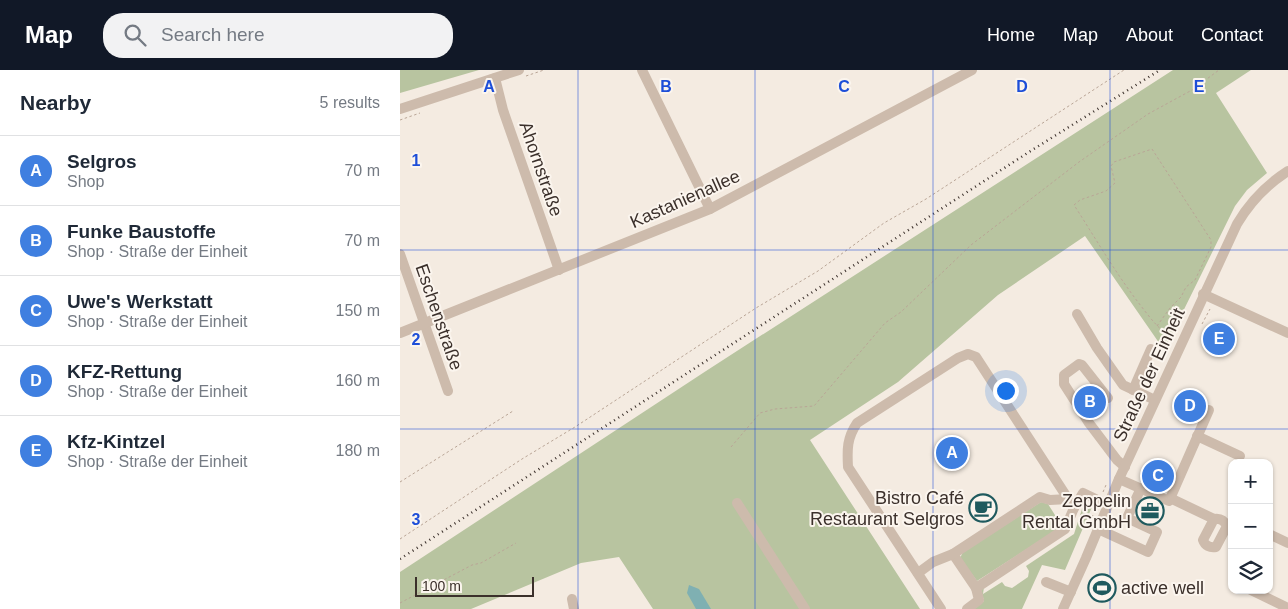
<!DOCTYPE html>
<html lang="en">
<head>
<meta charset="utf-8">
<style>
  :root { --surface:#fff; --page:#f2f2f3; --text:#1f2937; --muted:#747a83; --line:#e0e1e3; --accent:#111827 }
  body { margin:0; font-family:Helvetica,sans-serif; background:var(--page); color:var(--text) }
  .controls { position:absolute; right:15px; bottom:15px; display:grid; overflow:hidden; border-radius:10px; box-shadow:0 1px 4px #0004 }
  .controls button { width:45px; height:45px; display:grid; place-items:center; padding:0; border:0; border-bottom:1px solid var(--line); background:var(--surface); color:var(--text); font:25px sans-serif }
  .scale { position:absolute; left:15px; bottom:12px; width:119px; box-sizing:border-box; padding-left:5px; border:2px solid #3b302b; border-top:0; font-size:14px; line-height:18px; white-space:nowrap; color:#3b302b; -webkit-text-stroke:4px #fbf5ee; paint-order:stroke }
  .you { position:absolute; left:605px; top:320px; width:18px; height:18px; margin:-12px; border:4px solid #fff; border-radius:50%; background:#1a73e8; box-shadow:0 0 0 8px #1a73e833 }
  .badge { display:grid; place-items:center; width:32px; height:32px; border-radius:50%; background:var(--accent); color:#fff; font-size:16px; font-weight:700 }
  .pin { position:absolute; translate:-50% -50%; border:2px solid #fff; box-shadow:0 1px 5px #0006 }
  .list { margin:0; padding:0; list-style:none }
  h2 { display:flex; justify-content:space-between; align-items:center; height:65px; margin:0; padding:0 20px; font-size:21px }
  h2 small { font-size:16px; font-weight:400; color:var(--muted) }
  .list li { display:grid; grid-template-columns:32px 1fr auto; gap:15px; align-items:center; box-sizing:border-box; height:70px; padding:0 20px; border-top:1px solid var(--line) }
  .list b { display:block; font-size:19px; white-space:nowrap }
  .list p { margin:0; font-size:16px; white-space:nowrap; color:var(--muted) }
  .list em { font-size:16px; font-style:normal; color:var(--muted) }
  .icon { flex:none; width:28px; height:28px; fill:none; stroke:currentColor; stroke-width:2; stroke-linecap:round; stroke-linejoin:round }
  .map { position:relative; flex:none; width:888px; height:539px; overflow:hidden }
  header { display:flex; align-items:center; gap:30px; box-sizing:border-box; height:70px; padding:0 25px; background:var(--accent); color:#fff }
  header strong { font-size:24px }
  nav { display:flex; gap:28px; margin-inline-start:auto; font-size:18px }
  .search { width:350px; height:45px; background:var(--page); display:flex; align-items:center; gap:12px; box-sizing:border-box; padding:0 18px; border-radius:20px; color:var(--muted); font-size:19px }
  main { display:flex }
  aside { flex:1; background:var(--surface) }
  .map>svg:first-child { display:block }
  .green { fill:#b8c4a0 }
  .water { fill:#7fb0b2 }
  .lines { fill:none; stroke-linecap:round; stroke-linejoin:round }
  .path { stroke:#b9a596; stroke-width:1; stroke-dasharray:2.5 2.5; stroke-linecap:butt }
  .minor { stroke:#cdbbac; stroke-width:10 }
  .rail { stroke:#3b302b; stroke-width:2.5; stroke-dasharray:1 4; stroke-linecap:butt }
  .grid { fill:none; stroke:#1d4ed8; stroke-width:1; stroke-opacity:0.55 }
  .labels { text-anchor:middle; stroke-width:4; stroke-linejoin:round; paint-order:stroke }
  .street-label { font-size:18px; fill:#3b302b; stroke:#fbf5ee }
  .poi-label { font-size:18px; fill:#3b302b; stroke:#fbf5ee; text-anchor:end }
  .grid-label { font-size:16px; text-anchor:middle; font-weight:bold; fill:#1d4ed8; stroke:#fbf5ee; stroke-width:4; stroke-linejoin:round; paint-order:stroke }
</style>
</head>
<body>
<header>
<strong>Map</strong>
<div class="search"><svg class="icon" aria-label="search" viewBox="0 0 24 24"><circle cx="10" cy="10" r="6"/><path d="M15 15l6 6"/></svg>Search here</div>
<nav><a>Home</a><a>Map</a><a>About</a><a>Contact</a></nav>
</header>
<main>
<aside>
<h2>Nearby<small>5 results</small></h2>
<ul class="list">
<li><span class="badge" style="background:#3f7fe0">A</span><div><b>Selgros</b><p>Shop</p></div><em>70 m</em></li>
<li><span class="badge" style="background:#3f7fe0">B</span><div><b>Funke Baustoffe</b><p>Shop · Straße der Einheit</p></div><em>70 m</em></li>
<li><span class="badge" style="background:#3f7fe0">C</span><div><b>Uwe's Werkstatt</b><p>Shop · Straße der Einheit</p></div><em>150 m</em></li>
<li><span class="badge" style="background:#3f7fe0">D</span><div><b>KFZ-Rettung</b><p>Shop · Straße der Einheit</p></div><em>160 m</em></li>
<li><span class="badge" style="background:#3f7fe0">E</span><div><b>Kfz-Kintzel</b><p>Shop · Straße der Einheit</p></div><em>180 m</em></li>
</ul>
</aside>
<div class="map">
<svg width="888" height="539" viewBox="0 0 888 539">
  <rect width="100%" height="100%" fill="#f4ebe1"/>
  <!-- green -->
  <g class="green">
    <path d="M0 0H79L0 23Z"/>
    <path d="M773 0H851L816 23 867 103 847 120 835 136 764 280 685 166 598 225 498 312 410 370 520 539H253L219 487 181 493 71 539H0V502L306 301Z"/>
    <path d="M641 432 648 434 660 453 661 457 577 511 560 488 563 482Z"/>
    <path d="M686 434 692 437 665 500 642 495 622 539H572L584 531 581 520 584 517 583 524 602 512 605 516 612 518 628 507 629 501 626 496 674 464 682 439Z"/>
  </g>
  <!-- water -->
  <path class="water" d="M289 515 299 519 311 539H296L287 523Z"/>
  <g class="lines">
    <!-- path -->
    <g class="path">
      <path d="M126 6 144 0"/>
      <path d="M0 50 20 43"/>
      <path d="M802 254 810 239"/>
      <path d="M757 256 770 238 781 227 786 217 795 210 811 177V170L752 79 714 92 711 96 715 113 706 121 680 130 674 135C696 169 716 204 741 236 751 249 760 261 774 269"/>
      <path d="M736 350 742 335"/>
      <path d="M331 377 360 343 375 339 414 336 485 253 501 242 571 175 679 92 748 44 792 20 819 0"/>
      <path d="M0 412 113 341"/>
      <path d="M703 422 706 415"/>
      <path d="M690 452 695 440"/>
      <path d="M0 469 122 389 175 357 356 238 418 201 484 153 526 129 724 0"/>
      <path d="M704 531 716 521"/>
      <path d="M0 533 72 495 81 493 116 473"/>
    </g>
    <!-- minor -->
    <g class="minor">
      <path d="M242 0 310 139"/>
      <path d="M95 8 103 40 159 200"/>
      <path d="M0 39 119 0"/>
      <path d="M0 184 48 321"/>
      <path d="M803 224 888 263"/>
      <path d="M677 244 697 278 723 315 755 330"/>
      <path d="M0 263 310 139 572 0"/>
      <path d="M733 320 751 279"/>
      <path d="M708 328 682 295 679 294 664 305V314L689 353 717 390 725 397"/>
      <path d="M797 366 840 386"/>
      <path d="M719 409 769 431 809 340"/>
      <path d="M770 428 814 449C820 448 824 450 827 456L816 477C810 478 805 476 803 470L814 449"/>
      <path d="M337 433 405 539"/>
      <path d="M674 438 683 423 708 435"/>
      <path d="M698 459 748 482 757 462 727 448 741 418"/>
      <path d="M869 464 888 473"/>
      <path d="M553 484 576 518"/>
      <path d="M518 503 533 492 553 484 640 427 650 430 668 429"/>
      <path d="M646 512 671 522"/>
      <path d="M851 520 888 538"/>
      <path d="M172 529 174 539"/>
      <path d="M541 539 448 397C447 379 447 368 457 353L558 288 568 284 576 287 674 438 665 459 576 518 579 530 567 539"/>
      <path d="M663 539 686 488 719 409 837 154C850 132 866 115 888 101"/>
    </g>
    <!-- rail -->
    <path class="rail" d="M0 489 629 82 760 0"/>
  </g>
  <!-- grid -->
  <path class="grid" d="M178 0V539M355 0V539M533 0V539M710 0V539M0 180H888M0 359H888"/>
  <!-- icons -->
  <defs>
    <g id="cafe-ring" transform="scale(1.4375)"><circle r="9.5" fill="#fbf5ee" stroke="#1f5a5e" stroke-width="1.5"/><path d="M-5.5-4.5H6V0H3Q3 3.5 0 3.5H-2.5Q-5.5 3.5-5.5 0ZM3-3.2v2h1.7v-2ZM-6 4.5H4V6H-6Z" fill="#1f5a5e"/></g>
    <g id="office-ring" transform="scale(1.4375)"><circle r="9.5" fill="#fbf5ee" stroke="#1f5a5e" stroke-width="1.5"/><path d="M-6-3h4V-5.5h4V-3h4V5H-6ZM-1-4.5V-3h2v-1.5ZM-6 0V1H6V0Z" fill="#1f5a5e"/></g>
    <g id="stadium-ring" transform="scale(1.4375)"><circle r="9.5" fill="#fbf5ee" stroke="#1f5a5e" stroke-width="1.5"/><path d="M0-5a6.5 5 0 1 0 0 10a6.5 5 0 1 0 0-10ZM-3.5-1.8h7v3.6h-7Z" fill="#1f5a5e"/></g>
  </defs>
  <g fill-rule="evenodd">
    <use href="#cafe-ring" x="583" y="438"/>
    <use href="#office-ring" x="750" y="441"/>
    <use href="#stadium-ring" x="702" y="518"/>
  </g>
  <g class="labels">
    <!-- street labels -->
    <g class="street-label">
      <text transform="translate(141 99) rotate(71)" y="6">Ahornstraße</text>
      <text transform="translate(285 129) rotate(-24)" y="6">Kastanienallee</text>
      <text transform="translate(39 247) rotate(71)" y="6">Eschenstraße</text>
      <text transform="translate(749 305) rotate(-65)" y="6">Straße der Einheit</text>
    </g>
    <!-- poi labels -->
    <g class="poi-label">
      <text x="564" y="434">Bistro Café<tspan x="564" dy="21">Restaurant Selgros</tspan></text>
      <text x="731" y="437">Zeppelin<tspan x="731" dy="21">Rental GmbH</tspan></text>
      <text x="721" y="524" text-anchor="start">active well</text>
    </g>
  </g>
  <g class="grid-label">
    <text x="89" y="22">A</text>
    <text x="266" y="22">B</text>
    <text x="444" y="22">C</text>
    <text x="622" y="22">D</text>
    <text x="799" y="22">E</text>
    <text x="16" y="96">1</text>
    <text x="16" y="275">2</text>
    <text x="16" y="455">3</text>
  </g>
</svg>
<div class="controls">
<button>+</button>
<button>−</button>
<button><svg class="icon" aria-label="layers" viewBox="0 0 24 24"><path d="M12 4l9 5-9 5-9-5zM3 14l9 5 9-5"/></svg></button>
</div>
<div class="scale">100 m</div>
<div class="you"></div>
<div class="pin badge" style="left:552px;top:383px;background:#3f7fe0">A</div>
<div class="pin badge" style="left:690px;top:332px;background:#3f7fe0">B</div>
<div class="pin badge" style="left:758px;top:406px;background:#3f7fe0">C</div>
<div class="pin badge" style="left:790px;top:336px;background:#3f7fe0">D</div>
<div class="pin badge" style="left:819px;top:269px;background:#3f7fe0">E</div>
</div>
</main>
</body>
</html>
